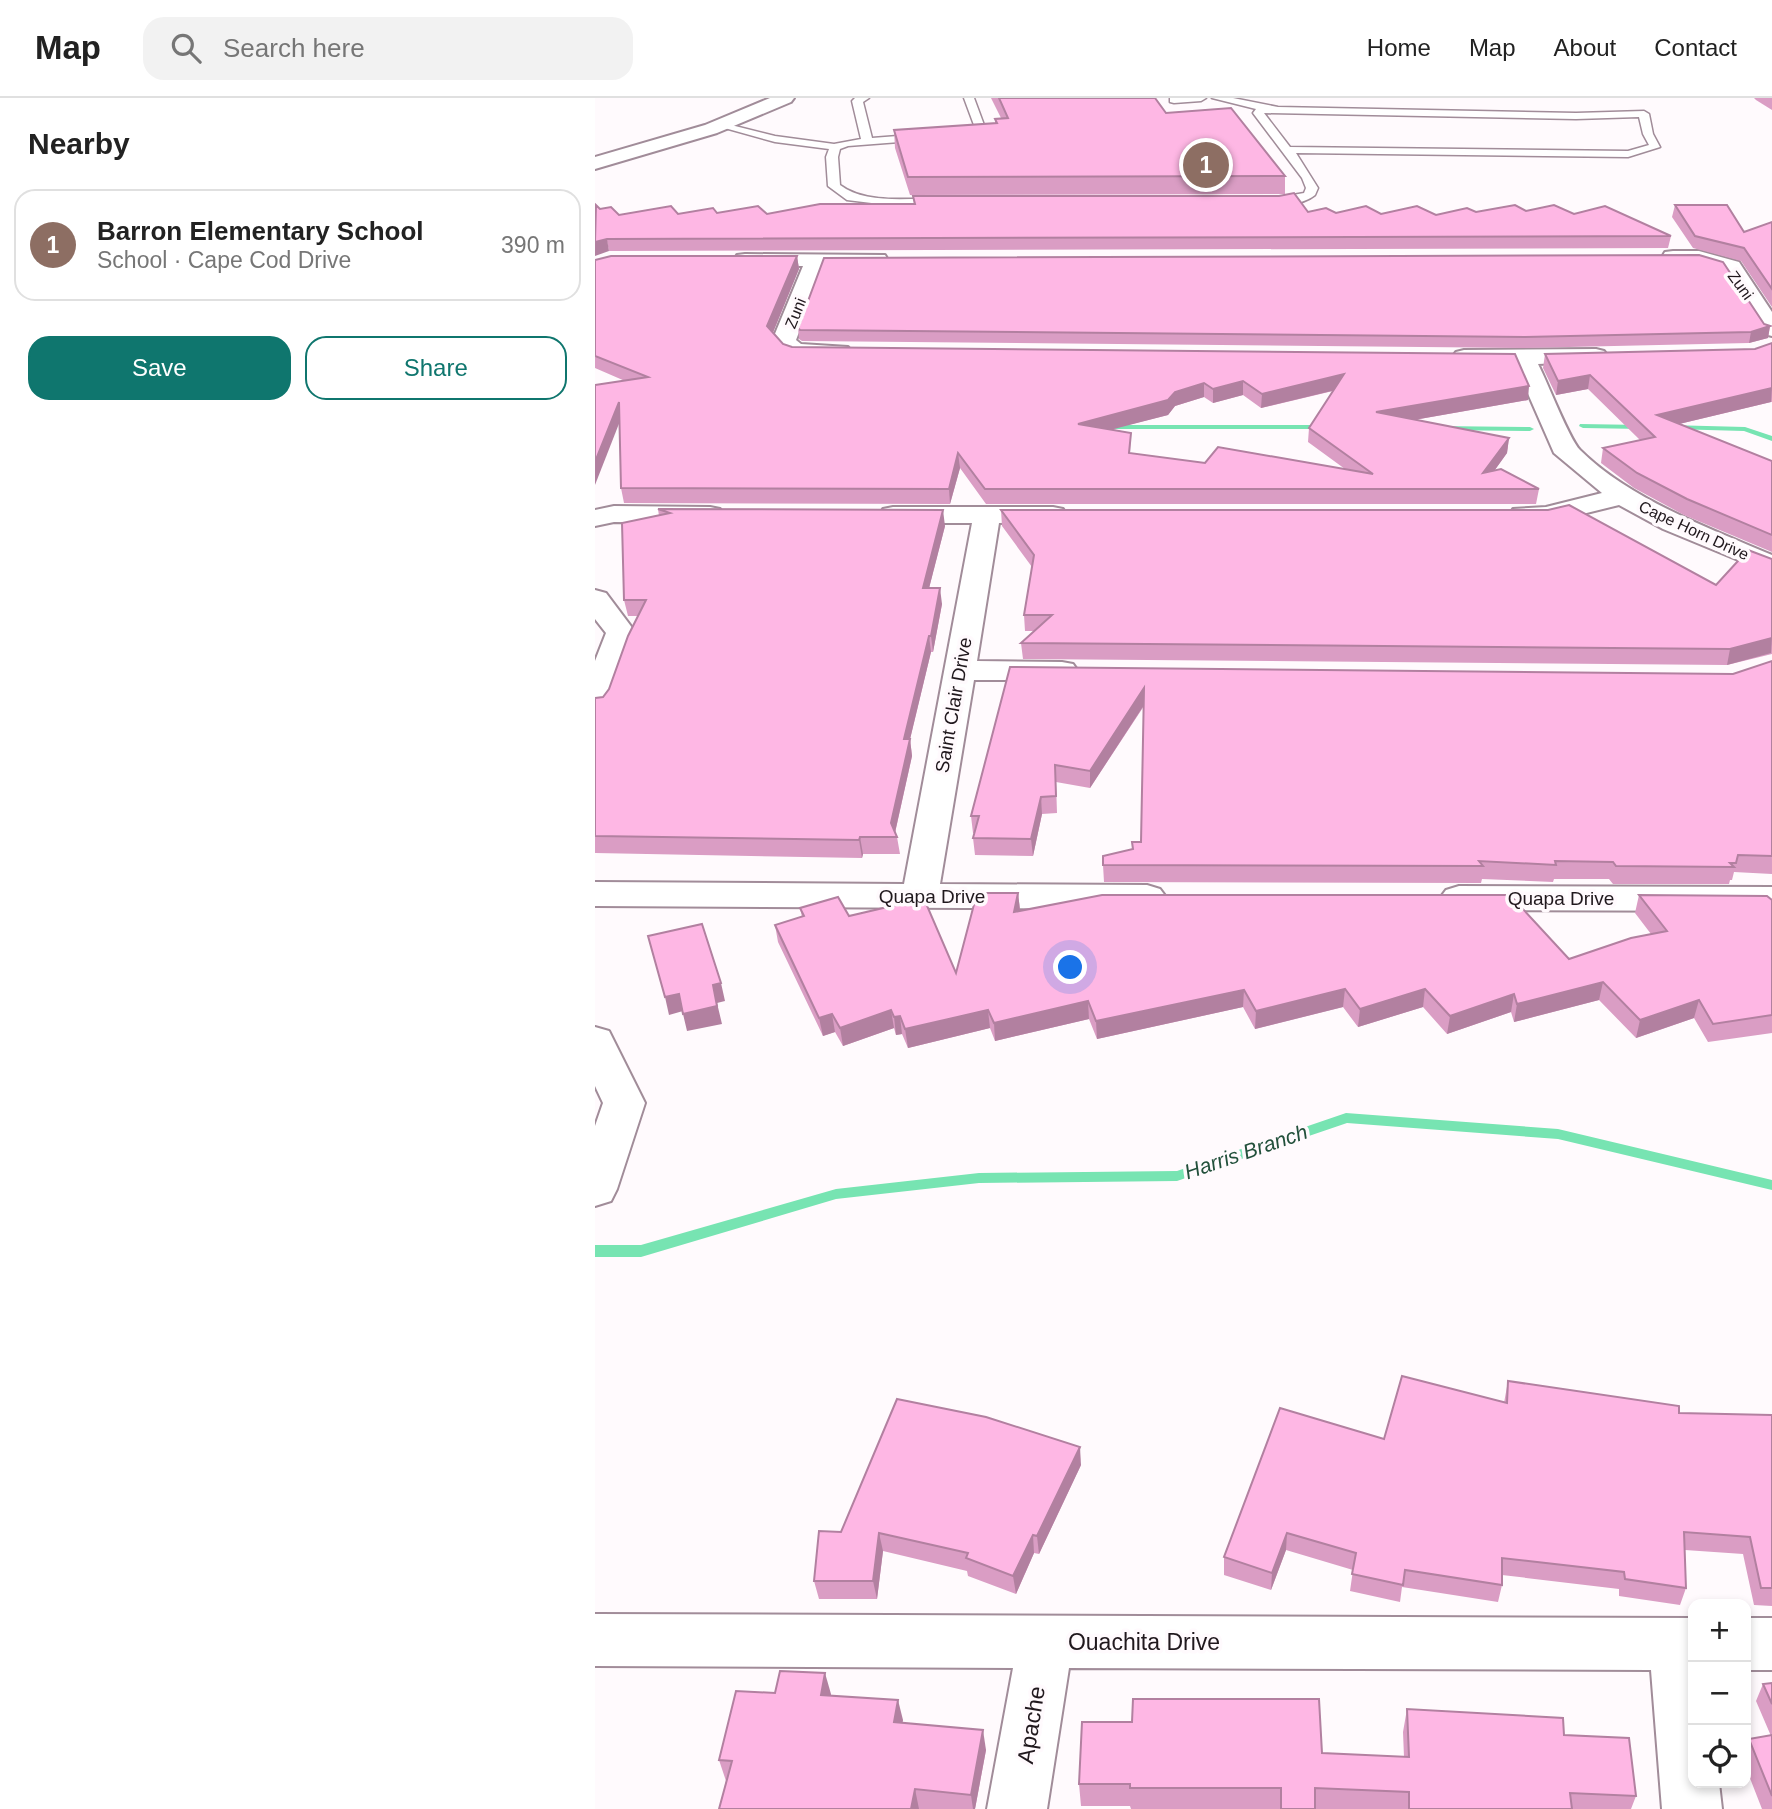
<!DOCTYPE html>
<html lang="en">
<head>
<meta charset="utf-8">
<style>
  :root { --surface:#fff; --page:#f2f2f2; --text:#222; --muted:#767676; --line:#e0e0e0; --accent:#0f766e }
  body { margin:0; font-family:Arial,sans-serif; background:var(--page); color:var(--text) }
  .controls { position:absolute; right:21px; bottom:21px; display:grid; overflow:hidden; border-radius:14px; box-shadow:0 4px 10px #0003 }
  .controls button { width:63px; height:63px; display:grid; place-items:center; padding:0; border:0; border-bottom:2px solid var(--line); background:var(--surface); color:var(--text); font:35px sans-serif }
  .you { position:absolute; left:476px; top:870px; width:24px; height:24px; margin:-18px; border:5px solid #fff; border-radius:50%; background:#1a73e8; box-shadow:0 0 0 10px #1a73e833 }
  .badge { display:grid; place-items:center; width:46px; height:46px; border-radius:50%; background:var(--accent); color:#fff; font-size:23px; font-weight:700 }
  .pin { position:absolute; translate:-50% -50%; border:4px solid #fff; box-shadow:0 2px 7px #0006 }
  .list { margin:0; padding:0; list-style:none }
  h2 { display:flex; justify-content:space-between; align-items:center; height:91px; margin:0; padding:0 28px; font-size:30px }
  h2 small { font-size:23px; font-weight:400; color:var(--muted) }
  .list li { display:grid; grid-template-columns:46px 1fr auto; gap:21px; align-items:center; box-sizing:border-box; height:112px; margin:0 14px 14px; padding:0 14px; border:2px solid var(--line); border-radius:21px }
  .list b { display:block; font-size:26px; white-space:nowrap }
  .list p { margin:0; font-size:23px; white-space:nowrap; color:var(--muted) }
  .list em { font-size:23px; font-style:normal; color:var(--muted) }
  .actions { display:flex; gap:14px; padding:21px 28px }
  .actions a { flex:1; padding:16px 0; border:2px solid var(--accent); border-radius:21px; text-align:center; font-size:24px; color:var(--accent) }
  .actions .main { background:var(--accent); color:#fff }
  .icon { flex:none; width:38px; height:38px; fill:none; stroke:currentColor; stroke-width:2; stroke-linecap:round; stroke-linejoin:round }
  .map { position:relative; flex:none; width:1177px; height:1711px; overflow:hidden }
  header { display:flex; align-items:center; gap:42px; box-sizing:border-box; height:98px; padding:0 35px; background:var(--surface); border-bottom:2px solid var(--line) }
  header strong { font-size:33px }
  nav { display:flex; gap:38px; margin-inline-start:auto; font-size:24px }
  .search { width:490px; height:63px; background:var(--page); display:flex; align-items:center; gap:18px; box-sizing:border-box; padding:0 24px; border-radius:21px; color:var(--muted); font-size:26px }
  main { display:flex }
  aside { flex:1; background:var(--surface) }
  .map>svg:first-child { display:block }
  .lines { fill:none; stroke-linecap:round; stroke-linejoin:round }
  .stream { fill:#77e4b2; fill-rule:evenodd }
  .lane-casing { stroke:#a18c99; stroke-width:3 }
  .street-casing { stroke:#a18c99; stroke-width:4 }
  .secondary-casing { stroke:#a18c99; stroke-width:4 }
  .lane { fill:#fff; fill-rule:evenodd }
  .street { fill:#fff; fill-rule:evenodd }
  .secondary { fill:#fff; fill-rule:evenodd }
  .wall { fill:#da9dc4; fill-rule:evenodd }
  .shaded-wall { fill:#b280a0 }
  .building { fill:#feb7e4; stroke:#b280a0; stroke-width:2; fill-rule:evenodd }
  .labels { text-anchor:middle; stroke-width:7; stroke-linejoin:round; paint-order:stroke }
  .far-street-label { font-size:16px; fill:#20181d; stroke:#fffafd }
  .street-label { font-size:19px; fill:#20181d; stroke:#fffafd }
  .water-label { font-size:21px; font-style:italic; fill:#22503b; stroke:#fffafd }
  .near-street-label { font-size:23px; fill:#20181d; stroke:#fffafd }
</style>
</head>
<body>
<header>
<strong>Map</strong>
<div class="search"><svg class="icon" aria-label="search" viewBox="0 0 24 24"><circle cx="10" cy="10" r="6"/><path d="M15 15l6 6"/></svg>Search here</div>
<nav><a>Home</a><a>Map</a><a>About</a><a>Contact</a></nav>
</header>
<main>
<aside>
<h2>Nearby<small></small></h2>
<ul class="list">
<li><span class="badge" style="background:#8d6e63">1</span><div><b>Barron Elementary School</b><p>School · Cape Cod Drive</p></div><em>390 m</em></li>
</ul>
<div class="actions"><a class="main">Save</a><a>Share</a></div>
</aside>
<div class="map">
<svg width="1177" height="1711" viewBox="0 0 1177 1711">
  <rect width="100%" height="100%" fill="#fffafd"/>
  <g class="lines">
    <!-- stream -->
    <g class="stream">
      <path d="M985 326 1047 327 1051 329 1047 331 988 330 984 328Z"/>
      <path d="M511 327H730L734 329 730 331H514L510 329Z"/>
      <path d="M1073 327 1150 329 1177 338V343L1149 333 1076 331H1073Z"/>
      <path d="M840 328 935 329 939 331 935 333 843 332 839 330Z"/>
      <path d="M751 1015 963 1031 1177 1082V1092L963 1041 752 1025 582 1083 384 1085 241 1101 46 1159H0V1147H46L241 1091 384 1075 582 1073Z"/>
    </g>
    <!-- lane casing -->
    <g class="lane-casing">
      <g id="lane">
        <path d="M260 0H274L268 4 277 40 367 33 379 27 369 0H379L389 27 384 34 369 39 253 48 245 51 243 59 245 87C271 107 317 100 349 100L355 104 353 106 301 108 252 102 233 88 231 59 234 51 180 44 119 27 124 24 180 38 239 46 266 41 257 3Z"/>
        <path d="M575 0H611L606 3 579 5 575 4Z"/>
        <path d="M617 0H638L683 9 981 15 1049 13 1054 16 1058 36 1065 49 1033 59 701 55 723 90 720 97C709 106 680 112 668 104L670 102 709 95 711 90 707 80 658 15 661 11ZM669 15 981 21 1044 19 1048 36 1054 47 1033 53 695 49Z"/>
      </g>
    </g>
    <!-- street casing -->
    <g class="street-casing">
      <g id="street">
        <path d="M1078 153H1104L1144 164 1177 214V238L1169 236 1128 173 1102 165 1070 164 1067 159 1070 154Z"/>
        <path d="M150 156 290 157 293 162 290 167 282 168H229L201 242 206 246 253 249 257 254 253 259 200 260C190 258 183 252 177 243L208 168 142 167 139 162 142 157Z"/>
        <path d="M1001 251 1009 253 1013 258 1009 263 943 266C952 283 974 341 985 352 1034 401 1114 430 1177 457V476L1068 431 1024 407 951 425 918 423 914 417 918 411 951 409 1007 395 959 355 920 266 861 264 857 259 861 254 869 252Z"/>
        <path d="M19 408 115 409 125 411 129 417 125 423 115 425 19 424 0 428V412Z"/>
        <path d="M298 409H458L468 411 472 417 468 423 404 425 382 563 467 564 478 566 483 573 478 580 467 582H379L345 786 552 787 565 791 571 799 565 807 552 811 0 808V784L309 786 377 425H298L288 423 284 417 288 411Z"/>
        <path d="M0 492 11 495 41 535 16 606 11 613 0 616V563L11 535 0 521Z"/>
        <path d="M864 788 1177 789V813L864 812 851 808 845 800 851 792Z"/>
        <path d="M0 929 14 933 50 1005 22 1091 16 1103 0 1108V1028L8 1005 0 988Z"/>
        <path d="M0 1516 1098 1520V1685H1124L1127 1711H1067L1056 1572 474 1570 452 1711H392L418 1570 0 1568Z"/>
        <rect x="1151" y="1520" width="26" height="52"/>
      </g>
    </g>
    <!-- secondary casing -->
    <g class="secondary-casing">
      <path id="secondary" d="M175 0H199L196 4 122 35 0 71V59L110 27Z"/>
    </g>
    <!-- lane -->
    <use href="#lane" class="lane"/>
    <!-- street -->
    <use href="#street" class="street"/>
    <!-- secondary -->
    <use href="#secondary" class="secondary"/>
  </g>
  <!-- wall -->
  <g class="wall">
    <path d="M396 0H560L571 15 690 78V96L315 97 300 50 299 32 400 25V21L406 20Z"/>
    <path d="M1159 0H1177V12L1161 2Z"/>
    <path d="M318 98 741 115 841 117 881 114 931 113 979 116 1076 138 1073 150 14 153 5 111 24 117 122 115 172 116 319 106Z"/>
    <path d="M1080 107 1149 134 1177 124V209L1146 163 1098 150 1077 119Z"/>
    <path d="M202 158 204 171 178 234 188 246 197 249 933 302 819 322 914 340 912 355 899 373 944 391 941 406H391L365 370 355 406 29 405 26 390 30 283 0 270V162ZM738 293 714 330 713 344 750 371 610 365 535 356 536 335 517 331 573 317 580 308 609 299 618 305 648 297 666 310Z"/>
    <path d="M1169 226 1175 228 1173 240 1154 245 929 250 207 243 204 241 203 230Z"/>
    <path d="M1177 245V304H1176L1084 326 1177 363V454L1089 417 1039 390 1006 365 1008 350 1045 342 993 291 961 297 948 270 950 256 1160 251Z"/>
    <path d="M63 411 350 428 334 490 347 506 338 554H336L315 641 317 658 300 735 302 739 305 756H268L267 760 0 755V600L8 599 14 591 43 518H33L29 502 64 418Z"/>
    <path d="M406 412 1121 487 1177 461V556L1132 567 428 561 426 545 440 533H430L429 517 437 469 407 428Z"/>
    <path d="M1177 563V776L1139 774 1137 782H1135L1134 786H1018L1014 781H959L958 784 887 781 886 785 509 784 508 767 538 751 537 744H546L549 608 495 690 461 684 462 715 447 716 438 758 380 757 378 740 379 735H378L376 718 415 569 1138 576Z"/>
    <path d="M423 795 425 812 974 861 1056 836 1040 815 1044 797 1177 802V935L1113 944 1099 920 1041 940 1004 902 919 924 916 914 852 936 828 909 763 929 748 909 660 931 648 909 502 941 494 921 400 943 395 930 313 950 307 936 301 937 299 930 248 948 240 934 228 938 183 844 180 827 207 819 205 810 254 818 361 875Z"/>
    <path d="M913 1283 1084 1315 1177 1317V1508L1159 1507 1148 1456 1090 1452 1091 1490 1085 1507 1024 1498V1491L907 1477V1487L903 1504 807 1489 805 1504 755 1493 758 1472 691 1452 676 1492 629 1477V1459L789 1341 909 1305Z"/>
    <path d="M486 1367 444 1456 439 1455 421 1496 373 1478 372 1473 288 1453 282 1501H224L219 1483 246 1434Z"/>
    <path d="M1177 1585V1711H1167L1151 1670V1648L1154 1641 1176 1638 1161 1603 1168 1586Z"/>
    <path d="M180 1595 236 1596V1598L308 1622 307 1624 391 1652 380 1711H124L131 1683 124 1662Z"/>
    <path d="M812 1611 969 1637 1041 1698 1036 1711H536L535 1708H486L484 1686 727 1655 809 1659 808 1634Z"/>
  </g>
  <!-- shaded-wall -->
  <g class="shaded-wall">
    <path d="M12 141 14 153 0 158V144Z"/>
    <path d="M202 158 204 171 175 242 172 228Z"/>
    <path d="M1175 228 1173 240 1154 245 1156 234Z"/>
    <path d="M749 276V290L666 310 667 296Z"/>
    <path d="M995 277 993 291 961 297 963 283Z"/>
    <path d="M648 283V297L618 305V291Z"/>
    <path d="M609 285V299L580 308 573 317 484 340 483 326 580 294Z"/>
    <path d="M934 288 933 302 779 329 781 314Z"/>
    <path d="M1177 290 1176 304 1059 332 1062 317Z"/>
    <path d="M24 304 27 318 0 387V364Z"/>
    <path d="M914 340 912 355 887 390 888 375Z"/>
    <path d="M363 355 365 370 355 406 354 391Z"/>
    <path d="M348 412 350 428 330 506 328 490Z"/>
    <path d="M345 490 347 506 338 554 336 538Z"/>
    <path d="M334 538 336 554 311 658 309 641Z"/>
    <path d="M1177 540 1176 555 1132 567 1135 551Z"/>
    <path d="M549 590V607L495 690V673Z"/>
    <path d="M315 641 317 658 299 739 296 725Z"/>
    <path d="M446 699 447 716 438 758 436 741Z"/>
    <path d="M265 739 268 756 267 760 264 742Z"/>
    <path d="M423 795 425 812 419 814Z"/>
    <path d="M1008 884 1004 902 919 924 922 906Z"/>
    <path d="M126 885 130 903 122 905 127 926 92 933 88 916 118 887Z"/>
    <path d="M750 891 748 909 660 931 661 913Z"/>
    <path d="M830 891 828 909 763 929 765 911Z"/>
    <path d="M649 892 648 909 502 941 501 923Z"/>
    <path d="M84 896 88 913 74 917 70 899Z"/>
    <path d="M919 896 916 914 852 936 855 918Z"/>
    <path d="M1104 902 1099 920 1041 940 1045 922Z"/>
    <path d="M493 903 494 921 400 943 399 925Z"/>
    <path d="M296 912 299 930 248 948 245 930Z"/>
    <path d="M393 912 395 930 313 950 310 931Z"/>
    <path d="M237 916 240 934 228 938 224 920Z"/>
    <path d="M305 918 307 936 301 937 299 919Z"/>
    <path d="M485 1349 486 1367 444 1456 442 1438Z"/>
    <path d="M284 1435 288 1453 282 1501 278 1483Z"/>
    <path d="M692 1435 691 1452 676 1492 677 1475Z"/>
    <path d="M438 1437 439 1455 421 1496 418 1478Z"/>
    <path d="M230 1575 236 1596 232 1618 226 1597Z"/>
    <path d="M303 1602 308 1622 304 1644 299 1624Z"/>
    <path d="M388 1632 391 1652 380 1711H378L376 1697Z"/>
    <path d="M320 1691 324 1711H316Z"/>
  </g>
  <!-- building -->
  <g class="building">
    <path d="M404 0H560L571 15 636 10 690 78 313 79 299 32 402 25 400 21 413 20Z"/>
    <path d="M699 95 713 114 731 110 741 115 771 108 786 116 822 108 841 117 872 110 881 114 920 107 931 113 959 107 979 116 1010 108 1076 138 12 141 0 144 1 107 5 111 16 109 24 117 76 108 83 116 118 110 122 115 163 108 172 116 225 106H320L318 98H684Z"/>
    <path d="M1080 107H1132L1149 134 1177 124V191L1149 150 1100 138Z"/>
    <path d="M1104 157 1128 164 1169 226 1175 228 1156 234 930 239 205 232 203 230 229 160Z"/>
    <path d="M16 158H202L172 228 188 246 197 249 920 256 934 288 781 314 914 340 888 375 906 371 944 391H390L363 355 354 391 26 390 24 304 0 364V287L53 279 0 258V162ZM749 276 714 330 778 376 623 349 610 365 534 355 536 335 483 326 573 302 580 294 609 285 618 291 648 283 667 296Z"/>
    <path d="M1177 245V290L1062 317 1177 363V437L1092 401 1042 375 1008 350 1060 339 995 277 963 283 950 256 1160 251Z"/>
    <path d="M974 407 1121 487 1153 452 1177 461V540L1135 551 426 545 457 517H429L439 457 406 412H953Z"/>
    <path d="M63 411 348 412 328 490H345L336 538H334L309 641H315L296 725 302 739H265L264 742 0 738V600L8 599 14 591 33 538 51 502H29L27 425 75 415Z"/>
    <path d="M1177 563V758L1143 757 1141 765H1135L1139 769 1021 768 1018 764 960 763 961 767 884 763 888 768 508 767V758L538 751 537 744H546L549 590 495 673 460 667 461 698 446 699 436 741 378 740 384 718H376L415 569 1138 576Z"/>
    <path d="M382 795H423L419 814 507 797H915L974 861 1036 840 1072 833 1044 797 1172 798 1177 802V917L1118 926 1104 902 1045 922 1008 884 922 906 919 896 855 918 830 891 765 911 750 891 661 913 649 892 501 923 493 903 399 925 393 912 310 931 305 918 299 919 296 912 245 930 237 916 224 920 180 827 209 818 205 810 243 799 254 818 318 803H330L361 875Z"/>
    <path d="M107 826 126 885 118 887 122 908 88 916 84 896 70 899 53 838Z"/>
    <path d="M807 1278 912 1305 913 1283 1084 1308V1315L1177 1317V1490H1166L1155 1439 1089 1434 1091 1490 1030 1481 1029 1474 907 1460V1487L810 1472 808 1487 757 1476 761 1455 692 1435 677 1475 629 1459 685 1310 789 1341Z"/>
    <path d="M302 1301 391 1319 485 1349 442 1438 438 1437 418 1478 371 1460 373 1455 284 1435 278 1483H219L224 1433 246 1434Z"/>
    <path d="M185 1573 230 1575 226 1597 303 1602 299 1624 388 1632 376 1697 320 1691 316 1711H124L137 1663 124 1662 141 1593 180 1595Z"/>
    <path d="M1177 1585V1606L1168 1586Z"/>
    <path d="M538 1601H724L727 1655 814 1659 812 1611 968 1620 969 1637 1034 1640 1041 1698 975 1695 977 1711H814V1694L720 1690V1711H686V1690H535V1686H484L487 1624H537Z"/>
    <path d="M1177 1637V1698L1154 1641Z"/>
  </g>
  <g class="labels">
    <!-- far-street labels -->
    <g class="far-street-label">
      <text transform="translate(1146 187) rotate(54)" y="6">Zuni</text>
      <text transform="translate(200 215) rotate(-68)" y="6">Zuni</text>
      <text transform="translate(1099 432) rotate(25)" y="6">Cape Horn Drive</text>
    </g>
    <!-- street labels -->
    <g class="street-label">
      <text transform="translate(358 607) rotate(-80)" y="7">Saint Clair Drive</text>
      <text x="337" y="805">Quapa Drive</text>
      <text x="966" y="807">Quapa Drive</text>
    </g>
    <!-- water labels -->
    <g class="water-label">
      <text transform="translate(651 1054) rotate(-19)" y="7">Harris Branch</text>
    </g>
    <!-- near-street labels -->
    <g class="near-street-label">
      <text x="549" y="1552">Ouachita Drive</text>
      <text transform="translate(436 1627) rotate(-81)" y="8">Apache</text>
    </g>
  </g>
</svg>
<div class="controls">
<button>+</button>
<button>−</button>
<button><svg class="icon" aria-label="locate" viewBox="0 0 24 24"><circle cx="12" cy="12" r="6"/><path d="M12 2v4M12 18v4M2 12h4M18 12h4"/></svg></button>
</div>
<div class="you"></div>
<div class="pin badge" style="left:611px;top:67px;background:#8d6e63">1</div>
</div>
</main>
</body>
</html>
